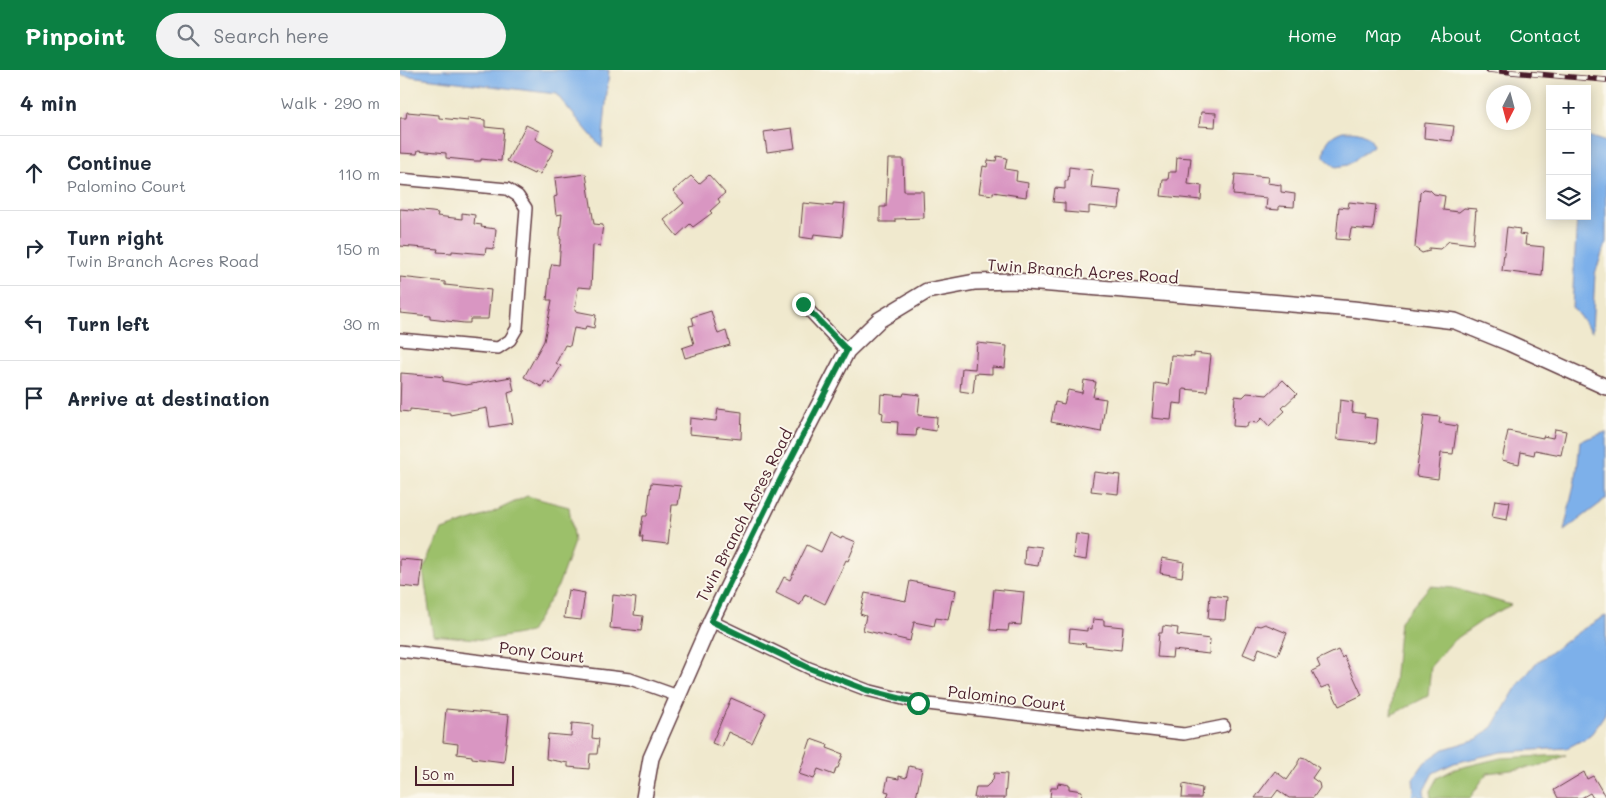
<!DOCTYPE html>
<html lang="en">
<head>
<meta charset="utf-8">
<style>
  :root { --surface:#fff; --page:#f2f2f3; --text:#1f2937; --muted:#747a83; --line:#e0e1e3; --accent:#0b8043 }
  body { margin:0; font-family:Mali,sans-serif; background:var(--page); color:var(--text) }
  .controls { position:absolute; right:15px; top:15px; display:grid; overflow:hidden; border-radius:0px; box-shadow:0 2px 12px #0003 }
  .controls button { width:45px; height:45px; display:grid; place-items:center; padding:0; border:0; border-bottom:1px solid var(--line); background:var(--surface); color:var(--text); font:25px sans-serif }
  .compass { position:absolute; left:1086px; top:15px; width:45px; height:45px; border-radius:50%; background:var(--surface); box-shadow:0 2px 12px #0003; rotate:186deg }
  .scale { position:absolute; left:15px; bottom:12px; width:99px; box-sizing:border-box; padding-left:5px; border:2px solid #4a1f2b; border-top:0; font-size:14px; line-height:18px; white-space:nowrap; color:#4a1f2b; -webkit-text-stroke:4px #fbf7ec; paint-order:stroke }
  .stop { position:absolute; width:15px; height:15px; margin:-11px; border:4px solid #0b8043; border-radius:50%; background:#fff }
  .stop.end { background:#0b8043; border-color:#fff; box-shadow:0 1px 5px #0008 }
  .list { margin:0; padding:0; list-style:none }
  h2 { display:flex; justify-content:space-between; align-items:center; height:65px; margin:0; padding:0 20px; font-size:21px }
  h2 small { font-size:16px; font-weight:400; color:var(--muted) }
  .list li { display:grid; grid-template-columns:32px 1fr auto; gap:15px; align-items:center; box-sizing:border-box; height:75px; padding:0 20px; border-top:1px solid var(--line) }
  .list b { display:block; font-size:19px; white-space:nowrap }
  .list p { margin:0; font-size:16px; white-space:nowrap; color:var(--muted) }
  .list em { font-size:16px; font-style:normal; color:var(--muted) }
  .icon { flex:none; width:28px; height:28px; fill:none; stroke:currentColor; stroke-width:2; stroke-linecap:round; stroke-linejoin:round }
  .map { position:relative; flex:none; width:1206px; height:728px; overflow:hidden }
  header { display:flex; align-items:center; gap:30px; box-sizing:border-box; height:70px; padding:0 25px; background:var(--accent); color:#fff }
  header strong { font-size:24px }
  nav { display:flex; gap:28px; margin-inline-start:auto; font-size:18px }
  .search { width:350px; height:45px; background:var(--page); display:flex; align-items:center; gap:12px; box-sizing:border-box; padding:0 18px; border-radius:28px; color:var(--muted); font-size:19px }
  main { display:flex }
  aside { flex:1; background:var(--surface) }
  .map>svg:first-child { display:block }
  .green { fill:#9cc06b; stroke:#73704b }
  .water { fill:#7db0ea; stroke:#64688a }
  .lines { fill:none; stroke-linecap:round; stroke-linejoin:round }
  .stream { stroke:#7db0ea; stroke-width:4 }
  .building { fill:#d996c2 }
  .minor-casing { stroke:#633d43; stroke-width:14 }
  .tertiary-casing { stroke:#633d43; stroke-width:18 }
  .minor { stroke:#fff; stroke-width:11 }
  .tertiary { stroke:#fff; stroke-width:15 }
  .rail-casing { stroke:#4a1f2b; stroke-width:5.5 }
  .rail { stroke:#fbf7ec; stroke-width:4; stroke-dasharray:11; stroke-linecap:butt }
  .route { stroke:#0b8043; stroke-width:6 }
  .labels { text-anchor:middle; stroke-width:4; stroke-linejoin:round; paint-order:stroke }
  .street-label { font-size:16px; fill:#4a1f2b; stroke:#fbf7ec }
</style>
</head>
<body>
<header>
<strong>Pinpoint</strong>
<div class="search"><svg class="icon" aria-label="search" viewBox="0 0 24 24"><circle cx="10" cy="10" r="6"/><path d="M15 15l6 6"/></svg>Search here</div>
<nav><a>Home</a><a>Map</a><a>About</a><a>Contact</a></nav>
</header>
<main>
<aside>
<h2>4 min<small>Walk · 290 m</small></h2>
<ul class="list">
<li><svg class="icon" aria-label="ahead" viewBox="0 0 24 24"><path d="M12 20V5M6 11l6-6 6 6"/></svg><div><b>Continue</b><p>Palomino Court</p></div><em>110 m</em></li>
<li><svg class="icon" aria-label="right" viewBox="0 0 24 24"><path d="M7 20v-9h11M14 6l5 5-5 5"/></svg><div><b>Turn right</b><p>Twin Branch Acres Road</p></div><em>150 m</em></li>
<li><svg class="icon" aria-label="left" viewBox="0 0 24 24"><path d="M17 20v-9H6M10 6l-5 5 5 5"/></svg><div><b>Turn left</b></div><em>30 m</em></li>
<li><svg class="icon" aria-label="arrive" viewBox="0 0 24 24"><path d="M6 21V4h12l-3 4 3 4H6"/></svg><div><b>Arrive at destination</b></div></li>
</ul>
</aside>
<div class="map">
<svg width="1206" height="728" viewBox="0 0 1206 728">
  <rect width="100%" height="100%" fill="#fbf7ec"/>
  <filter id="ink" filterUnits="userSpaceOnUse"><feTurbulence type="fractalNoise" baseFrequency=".02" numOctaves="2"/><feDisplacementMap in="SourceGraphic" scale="10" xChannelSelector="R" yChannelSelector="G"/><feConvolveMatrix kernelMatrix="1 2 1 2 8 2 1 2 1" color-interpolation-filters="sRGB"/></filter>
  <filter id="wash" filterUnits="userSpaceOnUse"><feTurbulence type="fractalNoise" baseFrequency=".0096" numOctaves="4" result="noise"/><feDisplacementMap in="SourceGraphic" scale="20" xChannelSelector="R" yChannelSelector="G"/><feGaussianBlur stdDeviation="1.12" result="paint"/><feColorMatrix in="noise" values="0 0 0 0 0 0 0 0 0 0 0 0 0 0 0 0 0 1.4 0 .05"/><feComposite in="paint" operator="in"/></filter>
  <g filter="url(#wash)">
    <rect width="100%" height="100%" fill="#f0e9ce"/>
    <!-- green -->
    <g class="green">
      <path d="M127 426 169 437 174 472 158 516 130 562 87 570 33 565 23 500 42 460 87 445Z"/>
      <path d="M1030 516 1053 518 1111 535 1086 548 1053 571 1031 596 1028 626 991 645 1000 551Z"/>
      <path d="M1166 685 1142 696 1087 703 1070 728H1031L1030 721 1037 708 1055 699 1101 688Z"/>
    </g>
    <!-- water -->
    <g class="water">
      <path d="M0 0H209L202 78 156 24 0 5Z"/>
      <path d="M943 61C955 61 970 61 973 76L948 95 936 97 924 87C924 73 930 65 943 61Z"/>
      <path d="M1188 66 1206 72V172L1195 204 1192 262 1172 237 1177 146H1187Z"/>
      <path d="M1206 362V429L1164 461 1177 401 1180 371Z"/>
      <path d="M1206 546V639L1205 644 1190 666 1167 678 1101 682 1054 693 1033 703 1024 720 1025 728H1019L1014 721 1013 709 1025 692 1044 679 1077 669 1093 657 1116 618 1136 593 1180 561 1203 547Z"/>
    </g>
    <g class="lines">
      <!-- stream -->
      <path class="stream" d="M1013 728 1017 718"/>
    </g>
    <g id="blocks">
      <!-- building -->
      <g class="building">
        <path d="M7 42 39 45V48L68 51V48L85 50V57L104 59 101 91 81 89V91H75L46 88V83L18 80 17 84 0 83V48H6Z"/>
        <path d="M801 42 816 43 815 57 799 56Z"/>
        <path d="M1025 53 1054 56 1052 71 1024 68Z"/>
        <path d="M126 55 139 61 135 69 154 80 140 104 135 102 134 104 107 91Z"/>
        <path d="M392 58 395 78 367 82 364 62Z"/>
        <path d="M597 86 607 88 605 99 617 101 616 111 628 113 626 127 593 122V125L579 123 583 96 587 97 588 90 596 91Z"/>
        <path d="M777 87 791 88 788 114 802 116 801 130 761 126 763 110H768L769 102H776Z"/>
        <path d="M488 89H503L504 121H523L524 148 495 149V152H480V137H486Z"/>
        <path d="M669 97 693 100 691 118 721 121 719 139 689 136V144L665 142V133L653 132 655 118 665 119V111H668Z"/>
        <path d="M186 104 194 154 203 155 200 176 193 175 191 218 178 217 175 241 196 245 194 258 186 256 185 260 174 258 170 276 165 275 156 293 161 296 150 314 145 311 142 317 124 307 144 271 152 230H147L150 200 152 194 159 195 161 169H160V163L162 144 156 145 154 127 157 126 155 108Z"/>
        <path d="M835 104 868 107 867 113 881 115V122L895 124 894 137 879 136V140L866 139 867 128 833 125Z"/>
        <path d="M309 105 325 123 318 129 320 132 310 141 312 143 293 157 290 154 277 166 264 150 284 133 273 121 291 106 299 114Z"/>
        <path d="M1024 119 1030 120 1034 124 1045 126 1043 140 1059 142 1064 138 1076 139 1073 174 1049 171 1040 179 1029 178V181L1022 183 1015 178 1020 123Z"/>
        <path d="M949 132 976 135 973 160 951 158 949 170 936 169 939 137 948 138Z"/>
        <path d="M403 133 433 136V133L445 134 442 167 414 164 413 169 400 167Z"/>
        <path d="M0 139 32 142 38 143 37 146 62 149V143L75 145 74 154 82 155 81 157 96 159 94 179 86 178 85 184 52 181V183L37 182 38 179 0 176Z"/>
        <path d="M1107 157 1120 159 1119 164 1126 165 1125 175 1144 177 1142 206 1102 201Z"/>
        <path d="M0 207 45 212V215L91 220 88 249H70V253H64L30 249V246L0 243Z"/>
        <path d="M311 241 318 264 326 261 330 275 285 288 282 278 294 274 289 256 294 255 292 247Z"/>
        <path d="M577 273 607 276 605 298 592 297V304L575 303 573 323 560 321 562 298 575 299Z"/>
        <path d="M794 283 811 285 807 321 783 319 782 334 773 333 771 350 752 348 755 313 768 315 771 285 794 287Z"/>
        <path d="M1 303 37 306 43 307V311L66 315 111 307 114 321 108 323 113 353 90 357 87 338 50 345V343L10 339V342L0 341Z"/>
        <path d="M684 310 696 312 693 327 706 329 701 362 651 352 655 332 664 334 668 320 682 323Z"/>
        <path d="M883 310 897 324 882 338 885 341 869 356 862 348 857 353 848 352 847 357 833 356 835 326 843 327 847 323 867 325Z"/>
        <path d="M504 323 520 325 518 345 537 347 536 361 517 358 516 366 497 365 498 352 482 351 483 343 480 342 481 324 503 326Z"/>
        <path d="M940 330 953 332 952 342 965 344 964 347 978 349 976 373 937 369Z"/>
        <path d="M318 339 342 342 341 369 289 364 290 348 316 351Z"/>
        <path d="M1024 345 1040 347 1039 353 1057 356 1053 384 1041 383 1038 409 1016 406Z"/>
        <path d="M1155 359 1166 361 1161 385 1135 380 1134 385 1121 382 1119 394 1102 390 1108 361 1143 368V366L1153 368Z"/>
        <path d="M694 402 720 405 718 424 691 421Z"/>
        <path d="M251 413 281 416 278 435H272L268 474 242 471 243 466H240L243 446H247Z"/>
        <path d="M1095 430 1110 432 1107 450 1092 447Z"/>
        <path d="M430 462 441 468 442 466 456 472 448 491 446 490 425 534 405 524 400 535 376 523 384 507 390 510 407 475 421 482Z"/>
        <path d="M676 464 689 466 686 490 673 488Z"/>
        <path d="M625 475 641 477 638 496 624 494Z"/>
        <path d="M762 488 784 492 782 507 760 503Z"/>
        <path d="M0 489 23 491 20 518 0 516Z"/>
        <path d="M510 511 556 520 554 531 552 530 548 550 536 548 534 556 514 552 510 571 463 560 466 546 460 544 465 523 506 531Z"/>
        <path d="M594 519 624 522 621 555 609 554 608 561 590 560Z"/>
        <path d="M168 520 185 523 181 550 164 548Z"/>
        <path d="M213 525 236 528 234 545 243 546 241 561 210 558Z"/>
        <path d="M810 525 827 527 825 550 808 549Z"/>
        <path d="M693 549 704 550V555L723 557 721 580 685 576 686 574 669 572 670 559 687 561V558L692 559Z"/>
        <path d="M865 554 887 563 878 585 859 578 855 589 843 584 856 555 860 556Z"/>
        <path d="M763 556 778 558 777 565 810 569 809 584 773 580 772 588 757 587 759 563H762Z"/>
        <path d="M938 580 942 588 944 586 962 625 939 636 929 615 921 618 912 601 920 597 917 590Z"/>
        <path d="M331 628 366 643 352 673 328 662 322 677 312 673Z"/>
        <path d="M46 639 109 645 104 692 72 688V686L57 684 58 674 43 672Z"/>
        <path d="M172 653 193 655 192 668 199 669 197 684H190L189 699 168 697V693L146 689 148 664 171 666Z"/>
        <path d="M411 669 428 675 427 678 443 684 438 698H436L434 705 418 699 414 709 399 704Z"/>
        <path d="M901 687 905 688 919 698 912 708 919 713 920 718 913 728H889L878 720 872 728H855L875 701 887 710 898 694V692Z"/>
        <path d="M509 696 522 699 516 728H487L489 722 485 721 488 707 499 709V706L506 708Z"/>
        <path d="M1184 702 1187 709 1193 706 1206 728H1193L1190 723 1181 728H1158L1154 720Z"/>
        <path d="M594 703 607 704 605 728H574L576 717H586L593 710Z"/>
        <path d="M658 713 669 715V719L682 721 681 728H650L651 718H657Z"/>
        <path d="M783 714 802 718 801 728H782Z"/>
      </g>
    </g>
  </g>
  <g filter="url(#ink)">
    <use href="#blocks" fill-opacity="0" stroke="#633d43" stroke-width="1"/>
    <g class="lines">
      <!-- minor casing -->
      <g class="minor-casing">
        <g id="minor">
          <path d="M0 109 107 119 118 126 126 138 117 258 110 270 98 278 0 269"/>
          <path d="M403 234 447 281"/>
          <path d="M311 551 409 598 467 620 519 633 784 664 824 656"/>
          <path d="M0 581 230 609 278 626"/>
        </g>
      </g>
      <!-- tertiary casing -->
      <g class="tertiary-casing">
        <path id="tertiary" d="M244 728 251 688 311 551 376 418 447 281 479 250 527 221 575 212 615 211 953 239 1055 251 1109 273 1206 317"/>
      </g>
      <!-- minor -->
      <use href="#minor" class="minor"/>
      <!-- tertiary -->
      <use href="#tertiary" class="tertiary"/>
      <!-- rail casing -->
      <g class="rail-casing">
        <path id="rail" d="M1088 0 1206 10"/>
      </g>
      <!-- rail -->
      <use href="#rail" class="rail"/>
    </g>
  </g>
  <g class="lines" filter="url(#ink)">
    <!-- route -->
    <path class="route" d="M403 234 447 280 376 418 311 551 409 598 467 620 518 633"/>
  </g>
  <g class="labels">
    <!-- street labels -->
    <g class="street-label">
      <text transform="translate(683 201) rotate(4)" y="6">Twin Branch Acres Road</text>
      <text transform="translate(344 445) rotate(-63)" y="6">Twin Branch Acres Road</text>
      <text transform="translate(142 582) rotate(7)" y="6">Pony Court</text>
      <text transform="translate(607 628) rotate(7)" y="6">Palomino Court</text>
    </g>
  </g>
</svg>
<div class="controls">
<button>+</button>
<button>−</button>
<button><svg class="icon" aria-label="layers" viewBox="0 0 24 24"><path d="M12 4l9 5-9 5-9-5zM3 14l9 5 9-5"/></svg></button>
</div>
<svg class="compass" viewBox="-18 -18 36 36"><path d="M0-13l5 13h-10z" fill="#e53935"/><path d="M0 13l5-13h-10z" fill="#747a83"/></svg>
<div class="scale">50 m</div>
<div class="stop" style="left:518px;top:633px"></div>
<div class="stop end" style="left:403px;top:234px"></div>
</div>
</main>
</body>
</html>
